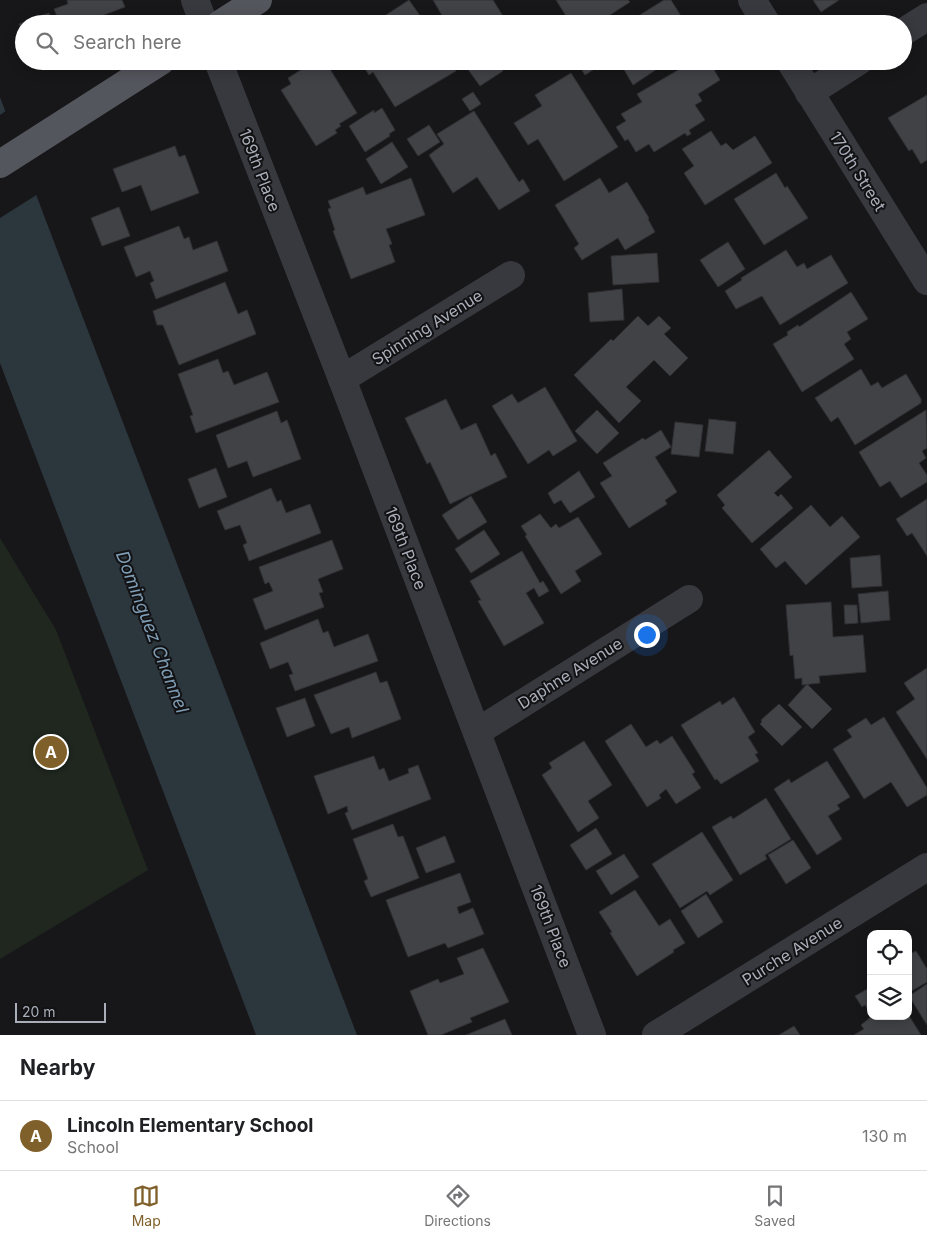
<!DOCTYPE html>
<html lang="en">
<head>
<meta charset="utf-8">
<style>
  :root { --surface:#fff; --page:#f2f2f2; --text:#202124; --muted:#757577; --line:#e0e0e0; --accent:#80602a }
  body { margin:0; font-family:Inter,sans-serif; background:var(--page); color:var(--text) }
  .controls { position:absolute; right:15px; bottom:15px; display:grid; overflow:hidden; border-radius:10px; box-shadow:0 2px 12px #0003 }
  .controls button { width:45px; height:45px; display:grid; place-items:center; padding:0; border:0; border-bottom:1px solid var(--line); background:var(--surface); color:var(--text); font:25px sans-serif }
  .scale { position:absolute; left:15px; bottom:12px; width:91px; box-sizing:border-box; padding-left:5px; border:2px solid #a9aeb9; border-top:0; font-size:14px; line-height:18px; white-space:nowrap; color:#a9aeb9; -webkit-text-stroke:4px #121214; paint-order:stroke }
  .you { position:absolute; left:646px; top:634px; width:18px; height:18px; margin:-12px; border:4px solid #fff; border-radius:50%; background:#1a73e8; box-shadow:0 0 0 8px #1a73e833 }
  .badge { display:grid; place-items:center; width:32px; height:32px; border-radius:50%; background:var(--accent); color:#fff; font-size:16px; font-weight:700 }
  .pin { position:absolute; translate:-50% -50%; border:2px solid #fff; box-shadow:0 1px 5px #0006 }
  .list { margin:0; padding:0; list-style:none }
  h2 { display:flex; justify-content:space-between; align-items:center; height:65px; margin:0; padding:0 20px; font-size:21px }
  h2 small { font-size:16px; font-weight:400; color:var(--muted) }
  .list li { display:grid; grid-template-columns:32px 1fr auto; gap:15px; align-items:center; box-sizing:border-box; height:70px; padding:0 20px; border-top:1px solid var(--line) }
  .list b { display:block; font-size:19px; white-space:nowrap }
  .list p { margin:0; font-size:16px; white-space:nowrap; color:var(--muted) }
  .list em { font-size:16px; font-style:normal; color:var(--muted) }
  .icon { flex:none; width:28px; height:28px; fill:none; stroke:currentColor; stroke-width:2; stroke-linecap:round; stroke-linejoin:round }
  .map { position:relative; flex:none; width:927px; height:1035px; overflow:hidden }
  .search { position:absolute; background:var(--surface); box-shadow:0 2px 12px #0003; left:15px; right:15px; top:15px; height:55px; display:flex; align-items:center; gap:12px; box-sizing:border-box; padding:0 18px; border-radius:28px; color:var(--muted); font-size:19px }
  .sheet { height:135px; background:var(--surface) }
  nav { display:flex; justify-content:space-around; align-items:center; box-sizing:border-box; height:70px; border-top:1px solid var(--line); background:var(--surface); font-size:14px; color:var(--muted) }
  nav a { display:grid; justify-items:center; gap:2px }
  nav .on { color:var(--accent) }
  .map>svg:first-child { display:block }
  .green { fill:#1f271f }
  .water { fill:#2c363d }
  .pier { fill:#171719 }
  .building { fill:#414246; stroke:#313135 }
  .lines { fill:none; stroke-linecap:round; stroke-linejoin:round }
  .minor { stroke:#38393e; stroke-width:28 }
  .major { stroke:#54565d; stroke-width:28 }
  .labels { text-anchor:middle; stroke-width:4; stroke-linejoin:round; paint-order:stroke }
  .street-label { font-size:16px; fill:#a9aeb9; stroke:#121214 }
  .water-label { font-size:18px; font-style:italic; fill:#7f9db5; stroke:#121214 }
</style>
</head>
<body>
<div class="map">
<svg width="927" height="1035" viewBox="0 0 927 1035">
  <rect width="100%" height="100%" fill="#171719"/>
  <!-- green -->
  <path class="green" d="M0 538 56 630 148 870 0 959Z"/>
  <!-- water -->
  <path class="water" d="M0 97 43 213 357 1035H256L0 363Z"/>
  <!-- pier -->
  <path class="pier" d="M7 110 38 194 0 218V115Z"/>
  <!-- building -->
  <g class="building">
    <path d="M67 0H122L125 7 88 21 89 24H60L54 9 68 4Z"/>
    <path d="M409 0 426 24H372Z"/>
    <path d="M433 0H493L508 24H447Z"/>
    <path d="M556 0H628L630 2 596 24H571Z"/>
    <path d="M664 0H671L686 24H625Z"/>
    <path d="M813 0H839L821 12Z"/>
    <path d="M49 13 54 24H24V35L19 24Z"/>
    <path d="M315 61H325L357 113 339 124 341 126 335 130 337 133 316 146 281 90 291 84 288 78Z"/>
    <path d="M360 61H450L456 71 395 107 373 72 369 75Z"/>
    <path d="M462 61H496L503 71 480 86Z"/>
    <path d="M576 61H607L585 75Z"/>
    <path d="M619 61H669L633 85Z"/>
    <path d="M689 61H709L720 80 698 94 702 101 695 105 705 120 689 130 691 134 687 136 685 133 654 152 649 144 636 152 628 139 625 141 616 127 626 121 621 114 642 102 637 94 680 69 679 67Z"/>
    <path d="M571 73 618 147 564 181 538 139 528 145 514 123 542 106 535 95Z"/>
    <path d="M473 92 481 104 470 111 462 99Z"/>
    <path d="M927 95V160L921 164 912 149 909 151 888 118Z"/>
    <path d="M382 108 395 130 389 134 390 136 365 152 349 126 374 110V113Z"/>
    <path d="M474 111 519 182 523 179 530 191 499 210 477 177 453 193 429 155 444 144 437 134Z"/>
    <path d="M429 125 440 142 418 156 407 139Z"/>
    <path d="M711 131 721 146 726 143 733 150 755 136 772 163 705 205 684 173 694 166 682 149Z"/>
    <path d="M392 142 408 167 381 184 366 159Z"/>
    <path d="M175 146 179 157 185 155 199 193 151 211 141 185 122 192 113 169Z"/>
    <path d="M776 173 785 188 787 186 808 218 764 245 734 199Z"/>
    <path d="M411 178 425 215 386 229 392 244 389 245 395 262 351 279 333 231 335 230 328 209 331 208 328 201 363 187 366 195Z"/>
    <path d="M600 178 609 193 627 182 649 218 648 219 655 232 625 250 618 238 582 260 574 248 579 244 555 205Z"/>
    <path d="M119 207 130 236 102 246 91 218Z"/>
    <path d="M179 226 184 239 189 237 193 250 217 241 228 271 156 299 150 283 154 281 150 271 136 277 124 247Z"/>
    <path d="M728 242 745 269 718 287 700 260Z"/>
    <path d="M786 250 797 267 804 263 807 269 831 255 848 283 780 325 762 296 736 309 725 291 742 280 741 278Z"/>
    <path d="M657 253 659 282 613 285 611 256Z"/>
    <path d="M225 282 238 314 247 310 256 334 179 365 163 325H157L153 311Z"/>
    <path d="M622 289 624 320 590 322 588 293Z"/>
    <path d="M851 292 868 319 847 332 851 339 844 344 854 359 802 392 773 344 788 335 787 332 798 325 799 327Z"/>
    <path d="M638 316 648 326 659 316 671 328 664 334 688 358 670 376 654 360 626 387 641 401 619 423 574 375 611 339 613 341Z"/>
    <path d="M218 359 223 373 228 371 234 385 267 372 279 402 196 433 190 416 193 415 178 374Z"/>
    <path d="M861 369 871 386 878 382 882 388 906 374 921 399V403L855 445 838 417 831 422 815 398Z"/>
    <path d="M545 387 577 441 553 456 549 450 528 464 492 406 512 394 518 403Z"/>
    <path d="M446 399 461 430 476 423 491 456 495 453 507 477 450 504 430 462 427 464 405 418Z"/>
    <path d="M597 410 619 433 597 454 575 431Z"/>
    <path d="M926 410 927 448 922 451 926 458 919 463 927 475V482L901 498 890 481 880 487 859 452Z"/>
    <path d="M277 411 281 423 287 420 301 459 253 477 247 461 228 468 216 435Z"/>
    <path d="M709 419 736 422 733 454 705 451Z"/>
    <path d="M675 422 703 425 699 457 671 454Z"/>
    <path d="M661 430 671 447 655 457 677 492 665 500 667 504 629 528 600 483 612 476 603 463 643 438 645 440Z"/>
    <path d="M769 450 792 477 774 493 778 497 781 494 793 508 752 543 722 508 725 505 717 495Z"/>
    <path d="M216 468 227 497 199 508 188 479Z"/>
    <path d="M579 471 595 497 570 513 561 500 554 504 548 493Z"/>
    <path d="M271 488 277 502 281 500 286 513 310 504 321 533 249 561 243 545 247 543 240 525 225 530 217 511Z"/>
    <path d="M471 496 487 522 458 540 442 515Z"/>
    <path d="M927 499V556L912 533 907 536 896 519Z"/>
    <path d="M811 505 830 527 842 516 860 537 806 585 785 561 776 568 760 549Z"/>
    <path d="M540 514 551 528 556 524 559 528 578 517 602 554 575 571 581 581 561 594 525 536 527 535 521 526Z"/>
    <path d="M484 530 500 554 471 573 455 549Z"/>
    <path d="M332 540 343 569 318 579 323 592 319 593 324 607 265 630 253 599 273 591 269 582 265 584 259 567Z"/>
    <path d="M522 551 540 583 543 581 549 591 539 597 534 588 526 593 544 623 504 646 478 601 481 600 470 581Z"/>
    <path d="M880 555 882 586 852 588 850 558Z"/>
    <path d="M888 591 890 620 861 623 858 594Z"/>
    <path d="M831 602 833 637 863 635 866 672 819 676 820 683 802 685V678L795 679 793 655 790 656 786 605Z"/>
    <path d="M844 605H857L858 623 845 624Z"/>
    <path d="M318 619 323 633 328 631 334 647 368 634 378 661 295 691 289 675 293 674 288 662 270 669 260 643Z"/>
    <path d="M927 668V759L896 712 915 699 904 683Z"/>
    <path d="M376 672 380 683 387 681 401 719 352 738 349 727 331 734 314 695Z"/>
    <path d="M807 684 832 709 812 729 788 705Z"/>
    <path d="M734 697 755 732 748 737 758 753 755 754 759 761 721 784 717 779 715 780 681 725 720 701 722 705Z"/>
    <path d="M305 698 315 726 287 737 276 708Z"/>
    <path d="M779 704 802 727 782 746 760 724 762 722 761 720Z"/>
    <path d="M884 717 927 788V795L907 807 891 782 864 799 833 749 852 737 847 730 866 718 871 725Z"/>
    <path d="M631 724 646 747 657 740 660 744 672 736 695 772 692 774 701 788 676 804 666 789 659 795 661 798 647 807 605 741Z"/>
    <path d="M584 741 612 785 588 801 599 818 578 832 542 775 552 768 549 763Z"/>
    <path d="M374 756 379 770 384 768 389 781 409 773 408 769 418 765 431 799 352 830 345 813 348 812 347 806 328 814 314 776Z"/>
    <path d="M827 761 850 797 837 805 840 809 828 816 842 839 817 855 774 789 789 779 791 783Z"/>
    <path d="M766 798 791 839 765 855 767 859 740 875 712 827 731 816 733 819Z"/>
    <path d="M393 824 398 837 403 836 419 878 371 897 364 881 368 879 353 839Z"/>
    <path d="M596 828 612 854 586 870 570 845Z"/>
    <path d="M702 832 733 880 710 895 707 891 680 908 652 864Z"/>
    <path d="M445 836 455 862 426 873 416 848Z"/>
    <path d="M793 840 811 868 786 884 768 855Z"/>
    <path d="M624 854 639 877 611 895 596 871Z"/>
    <path d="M460 873 471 902 457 907 459 914 473 908 484 934 448 948 445 943 408 957 386 900Z"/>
    <path d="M635 890 659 926 670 919 685 943 673 950 674 952 637 976 610 933 612 932 599 912Z"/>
    <path d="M706 894 723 922 698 938 681 911Z"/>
    <path d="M483 948 509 1002 470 1018 472 1022 441 1035H428L410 991 438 979 440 983 464 974 457 958Z"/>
    <path d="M916 951 927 969V982L908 993V955Z"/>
    <path d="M927 984V1025L909 996Z"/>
    <path d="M871 987V1014L865 1005 862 1007 855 996Z"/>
    <path d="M908 1014 921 1035H854L864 1029 861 1025 872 1016H908Z"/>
    <path d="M505 1019 512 1035H466Z"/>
    <path d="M794 1026 800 1035H779Z"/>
  </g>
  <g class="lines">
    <!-- minor -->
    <g class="minor">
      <path d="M195 0 204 24"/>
      <path d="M752 0 767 24"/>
      <path d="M903 32 927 17"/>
      <path d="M218 61 342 379 592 1035"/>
      <path d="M790 61 927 281"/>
      <path d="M809 93 859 61"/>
      <path d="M342 379 511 275"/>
      <path d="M477 732 689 599"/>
      <path d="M656 1035 927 867"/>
    </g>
    <!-- major -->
    <g class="major">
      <path d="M220 24 258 0"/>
      <path d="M0 164 161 61"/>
    </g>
  </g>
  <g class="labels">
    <!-- street labels -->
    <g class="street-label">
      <text transform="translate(260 170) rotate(69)" y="6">169th Place</text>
      <text transform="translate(858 171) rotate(58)" y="6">170th Street</text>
      <text transform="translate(427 327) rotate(-32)" y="6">Spinning Avenue</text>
      <text transform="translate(406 548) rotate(69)" y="6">169th Place</text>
      <text transform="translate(570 673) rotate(-32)" y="6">Daphne Avenue</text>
      <text transform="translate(551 926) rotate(69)" y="6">169th Place</text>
      <text transform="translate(792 951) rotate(-32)" y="6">Purche Avenue</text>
    </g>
    <!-- water labels -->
    <g class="water-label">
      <text transform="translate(152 632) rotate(69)" y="6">Dominguez Channel</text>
    </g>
  </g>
</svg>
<div class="controls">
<button><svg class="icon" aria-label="locate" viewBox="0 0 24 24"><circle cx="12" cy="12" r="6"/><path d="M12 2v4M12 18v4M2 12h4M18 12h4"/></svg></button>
<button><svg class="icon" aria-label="layers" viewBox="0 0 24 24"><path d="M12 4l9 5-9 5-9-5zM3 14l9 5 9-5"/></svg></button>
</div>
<div class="scale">20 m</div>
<div class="you"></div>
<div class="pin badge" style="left:51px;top:752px">A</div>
<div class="search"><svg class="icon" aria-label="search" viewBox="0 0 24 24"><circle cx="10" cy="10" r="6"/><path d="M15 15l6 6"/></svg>Search here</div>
</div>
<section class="sheet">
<h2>Nearby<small></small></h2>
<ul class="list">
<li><span class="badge">A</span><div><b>Lincoln Elementary School</b><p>School</p></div><em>130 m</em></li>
</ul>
</section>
<nav>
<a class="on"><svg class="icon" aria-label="map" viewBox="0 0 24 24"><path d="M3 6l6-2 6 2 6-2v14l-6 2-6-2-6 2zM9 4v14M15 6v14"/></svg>Map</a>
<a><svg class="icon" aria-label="directions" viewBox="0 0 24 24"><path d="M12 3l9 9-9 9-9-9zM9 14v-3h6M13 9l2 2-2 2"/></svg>Directions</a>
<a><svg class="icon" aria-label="saved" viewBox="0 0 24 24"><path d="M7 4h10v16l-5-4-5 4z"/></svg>Saved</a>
</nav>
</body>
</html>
